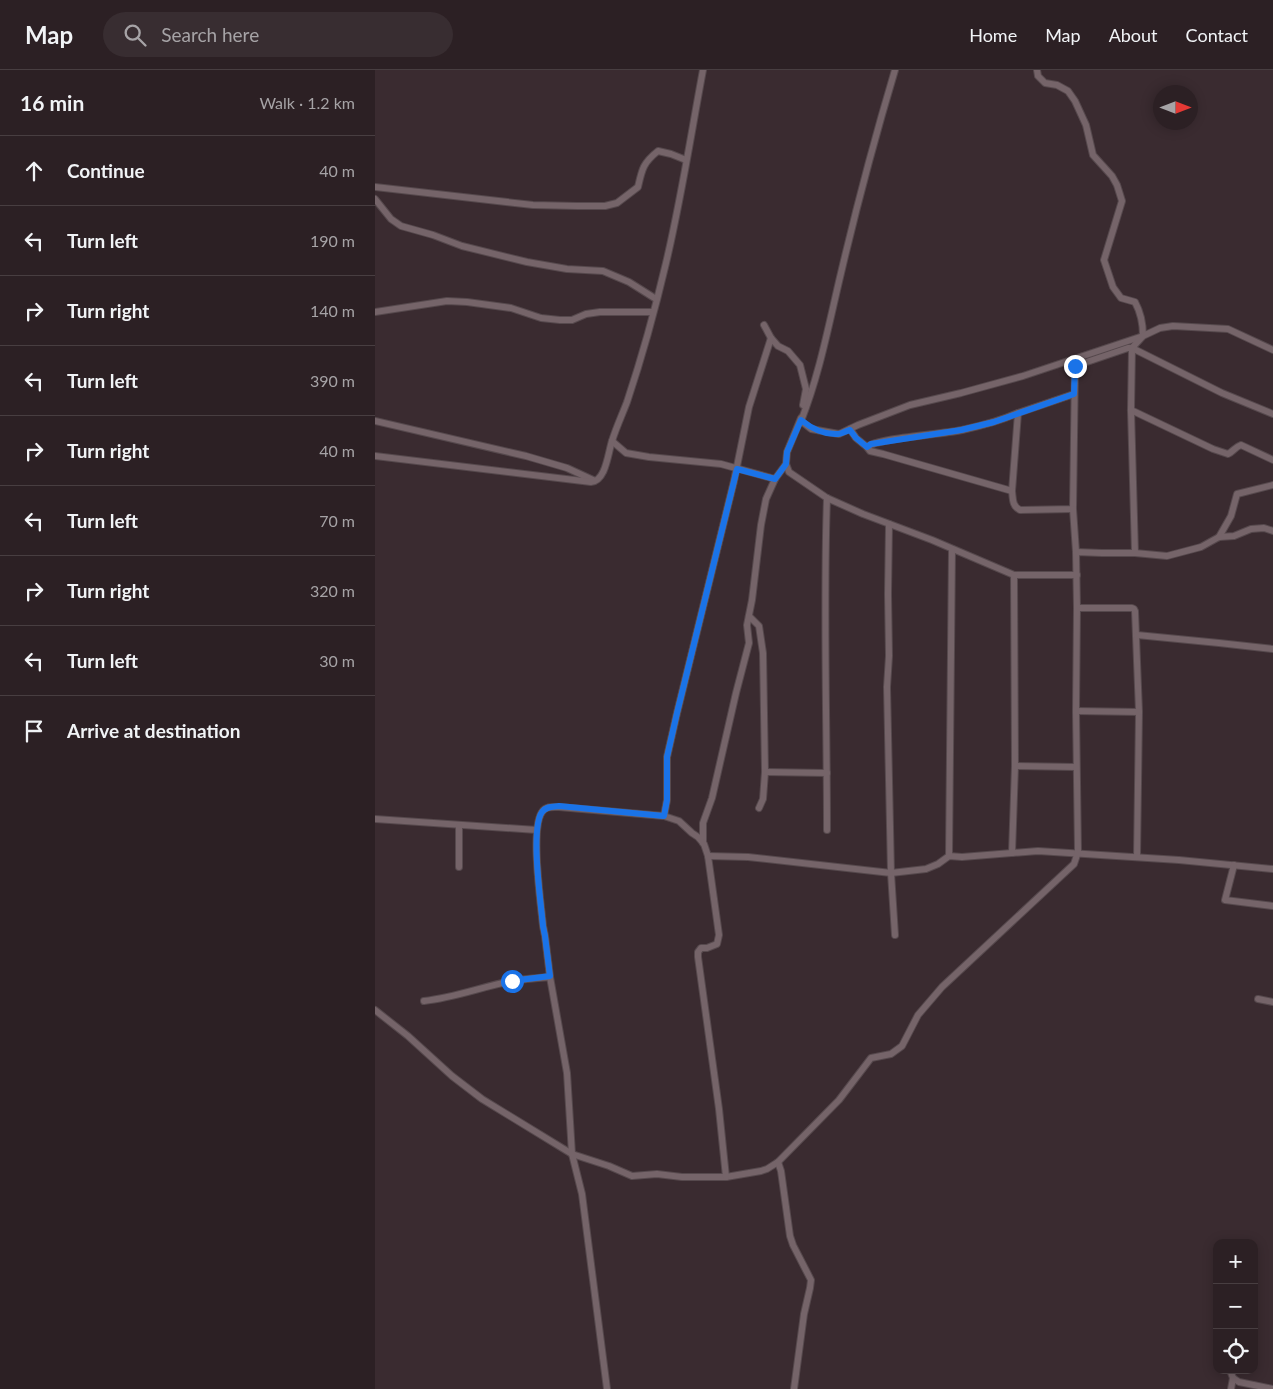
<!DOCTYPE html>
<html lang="en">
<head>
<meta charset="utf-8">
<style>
  :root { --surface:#2c2024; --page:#382d31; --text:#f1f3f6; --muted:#a6a3a6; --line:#483e41 }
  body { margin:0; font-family:Lato,sans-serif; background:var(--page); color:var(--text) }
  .controls { position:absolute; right:15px; bottom:15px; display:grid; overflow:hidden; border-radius:10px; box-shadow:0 2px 12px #0003 }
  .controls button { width:45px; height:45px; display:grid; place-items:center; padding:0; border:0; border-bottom:1px solid var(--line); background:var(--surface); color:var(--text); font:25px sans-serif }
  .compass { position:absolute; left:778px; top:15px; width:45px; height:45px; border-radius:50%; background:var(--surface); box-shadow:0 2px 12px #0003; rotate:90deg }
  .stop { position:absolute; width:15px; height:15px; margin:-11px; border:4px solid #1a73e8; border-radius:50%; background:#fff }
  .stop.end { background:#1a73e8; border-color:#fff; box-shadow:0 1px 5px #0008 }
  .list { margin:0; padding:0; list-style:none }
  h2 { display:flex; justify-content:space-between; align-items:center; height:65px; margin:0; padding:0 20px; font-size:21px }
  h2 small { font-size:16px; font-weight:400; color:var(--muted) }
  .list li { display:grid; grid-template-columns:32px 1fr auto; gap:15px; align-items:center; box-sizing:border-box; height:70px; padding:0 20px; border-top:1px solid var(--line) }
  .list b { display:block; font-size:19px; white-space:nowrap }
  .list em { font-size:16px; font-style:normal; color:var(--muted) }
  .icon { flex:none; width:28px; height:28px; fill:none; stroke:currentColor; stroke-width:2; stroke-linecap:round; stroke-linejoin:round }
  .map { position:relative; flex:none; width:898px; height:1319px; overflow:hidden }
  header { display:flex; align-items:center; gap:30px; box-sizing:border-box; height:70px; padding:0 25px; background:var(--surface); border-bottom:1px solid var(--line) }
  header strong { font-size:24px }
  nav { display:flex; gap:28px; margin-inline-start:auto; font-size:18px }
  .search { width:350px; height:45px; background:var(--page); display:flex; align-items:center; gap:12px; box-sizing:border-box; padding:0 18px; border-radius:28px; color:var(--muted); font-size:19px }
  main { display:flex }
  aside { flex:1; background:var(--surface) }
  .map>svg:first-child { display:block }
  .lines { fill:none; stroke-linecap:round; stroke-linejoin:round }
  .street-casing { stroke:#56494d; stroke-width:8 }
  .street { stroke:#756469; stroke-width:6 }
  .route { stroke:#1a73e8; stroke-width:6 }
</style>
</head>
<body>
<header>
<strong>Map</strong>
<div class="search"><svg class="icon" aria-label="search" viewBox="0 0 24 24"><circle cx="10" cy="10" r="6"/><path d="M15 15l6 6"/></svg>Search here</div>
<nav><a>Home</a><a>Map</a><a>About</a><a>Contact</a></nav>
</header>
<main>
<aside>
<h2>16 min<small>Walk · 1.2 km</small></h2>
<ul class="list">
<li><svg class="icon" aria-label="ahead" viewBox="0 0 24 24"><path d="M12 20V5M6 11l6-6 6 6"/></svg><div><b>Continue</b></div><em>40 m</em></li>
<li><svg class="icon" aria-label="left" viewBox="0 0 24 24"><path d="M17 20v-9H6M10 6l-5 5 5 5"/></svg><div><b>Turn left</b></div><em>190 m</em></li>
<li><svg class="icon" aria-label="right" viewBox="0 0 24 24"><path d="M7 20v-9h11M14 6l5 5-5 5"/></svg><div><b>Turn right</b></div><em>140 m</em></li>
<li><svg class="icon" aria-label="left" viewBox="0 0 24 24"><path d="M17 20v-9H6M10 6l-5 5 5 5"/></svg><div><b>Turn left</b></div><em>390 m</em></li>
<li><svg class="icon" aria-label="right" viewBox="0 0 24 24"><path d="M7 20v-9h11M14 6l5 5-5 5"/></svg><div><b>Turn right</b></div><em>40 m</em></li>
<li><svg class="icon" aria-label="left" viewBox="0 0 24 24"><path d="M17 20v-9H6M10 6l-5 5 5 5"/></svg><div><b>Turn left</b></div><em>70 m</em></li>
<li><svg class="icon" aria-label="right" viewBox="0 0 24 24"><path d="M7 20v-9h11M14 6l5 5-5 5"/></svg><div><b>Turn right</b></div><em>320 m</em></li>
<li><svg class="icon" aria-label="left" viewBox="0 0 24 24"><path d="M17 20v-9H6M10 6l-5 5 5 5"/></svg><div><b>Turn left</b></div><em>30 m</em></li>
<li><svg class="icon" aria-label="arrive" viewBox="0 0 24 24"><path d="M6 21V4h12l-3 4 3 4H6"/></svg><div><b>Arrive at destination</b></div></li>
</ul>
</aside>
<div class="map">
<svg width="898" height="1319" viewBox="0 0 898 1319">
  <rect width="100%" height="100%" fill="#3a2b30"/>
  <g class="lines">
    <!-- street casing -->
    <g class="street-casing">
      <g id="street">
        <path d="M520 0C500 67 482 135 466 203 454 253 445 303 426 351L436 359 464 364 483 355 535 335 586 323 648 306 768 266C768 254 766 243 760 232L746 228 738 217 729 190 747 131 742 115 737 106 718 85 711 55 700 31 693 21 682 15 670 13 663 6 662 0"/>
        <path d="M0 117 158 135 202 136H230L242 133 263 117C267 99 268 93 283 81L296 84 311 90"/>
        <path d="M0 129 16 149 26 156 58 165 87 176 152 192 192 199 228 201 254 212 281 229"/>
        <path d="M0 242 72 231 92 232 136 238 166 248 185 250H197L211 244 225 242H278"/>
        <path d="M389 255 396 268 403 276 413 281 425 295 431 319 428 335"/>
        <path d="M699 324 643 343 637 421C638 429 637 436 645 440L698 439 700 296 753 278H757L847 323 898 344"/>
        <path d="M756 340 838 379 853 384C859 381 860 377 866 375L898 390"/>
        <path d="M426 348 412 382 411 394 414 402 452 428 488 444 557 470 639 505H702"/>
        <path d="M0 351 151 386 192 398 218 410"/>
        <path d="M475 359 481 368 492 377"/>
        <path d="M237 371 251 383 274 387 346 394 400 409"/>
        <path d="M0 386 216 412C231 411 233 383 237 371 241 358 247 345 252 332 267 287 280 240 291 193 306 130 316 64 328 0"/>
        <path d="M637 421 508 384 495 381 492 377C501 368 570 364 587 360 606 356 625 351 643 343"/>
        <path d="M452 428C448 538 452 649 452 760"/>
        <path d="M698 439 701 482"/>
        <path d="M514 454 513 524 514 586 512 617 516 803 520 865"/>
        <path d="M844 467 856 446 862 424 898 415"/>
        <path d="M760 483 756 340 757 278 768 266 785 258 798 256 853 259 898 280"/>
        <path d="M702 538H757L759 539 760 541 764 642 762 787"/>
        <path d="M374 546 384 556 388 583 390 702 388 729 384 738"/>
        <path d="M762 565 844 573 898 579"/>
        <path d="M701 641 764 642"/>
        <path d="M640 696 701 697"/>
        <path d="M390 702 452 703"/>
        <path d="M289 746 292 730V687L302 643 359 411 374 337 396 268"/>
        <path d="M0 749 162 760"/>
        <path d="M84 756V797"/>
        <path d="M328 773V753L337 728 361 623 374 573 372 555 377 530 386 455 391 429 400 409 411 394"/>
        <path d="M637 783 640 696 639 505"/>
        <path d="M333 786 373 787 516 803 551 799 563 794 574 786 587 787 663 781 804 790 898 799"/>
        <path d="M574 786 577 479"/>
        <path d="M859 795 850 830 898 836"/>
        <path d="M883 929 898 932"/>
        <path d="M49 931C78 928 107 917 136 911 149 909 162 908 175 907"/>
        <path d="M0 940 33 966 77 1006 107 1029 197 1084 234 1096 257 1106 282 1104 307 1107H351L386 1101 392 1099 403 1092 464 1030 496 988 516 984 527 976 543 945 567 917 699 794 703 782 701 641 702 538 701 482 727 483H760L792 486 826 477 844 467 859 466 876 459 889 458 898 461"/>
        <path d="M403 1092 406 1101 415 1166 418 1175 436 1210 435 1218 429 1244 419 1319"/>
        <path d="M855 1300 858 1308 864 1312 898 1319"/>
        <path d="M232 1319 207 1124 197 1084 192 1003 175 907 170 866 168 856C166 834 155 759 167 742 171 736 178 737 184 737L289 746 304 751 317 763 323 767 329 774 333 786 344 865 342 874 332 878H326L323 882V887L344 1039 351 1107"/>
        <path d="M856 1319 858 1308"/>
      </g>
    </g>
    <!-- street -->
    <use href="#street" class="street"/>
  </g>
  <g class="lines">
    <!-- route -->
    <path class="route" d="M137 911 175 906 170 866 168 856C166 833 155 759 167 742 171 736 178 737 184 736L289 746 292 730V687L302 643 362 399 400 409 411 394 412 382 426 350C436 358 450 365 463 364 467 364 471 361 475 360L481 368 492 377 496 374 586 360 619 352 699 324 700 296"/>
  </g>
</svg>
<div class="controls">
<button>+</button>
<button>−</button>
<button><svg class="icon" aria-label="locate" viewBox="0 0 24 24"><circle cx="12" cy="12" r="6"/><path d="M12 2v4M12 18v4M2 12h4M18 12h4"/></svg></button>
</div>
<svg class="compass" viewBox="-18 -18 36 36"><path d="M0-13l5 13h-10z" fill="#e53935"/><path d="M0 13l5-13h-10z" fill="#a6a3a6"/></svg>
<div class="stop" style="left:137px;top:911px"></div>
<div class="stop end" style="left:700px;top:296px"></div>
</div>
</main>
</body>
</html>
